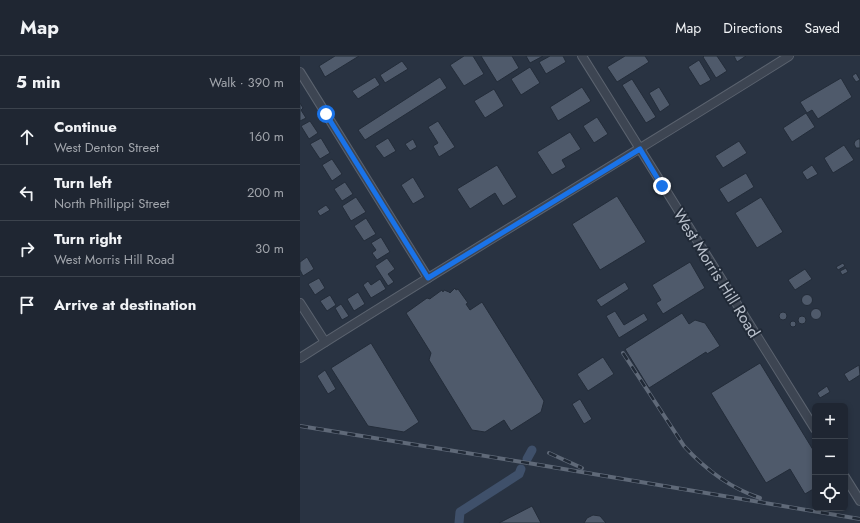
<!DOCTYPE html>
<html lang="en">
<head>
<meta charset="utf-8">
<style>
  :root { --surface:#1f2632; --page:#2c323e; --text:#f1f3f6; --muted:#a1a5ac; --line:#3c434d }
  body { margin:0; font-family:Jost,sans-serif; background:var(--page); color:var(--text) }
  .controls { position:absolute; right:12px; bottom:12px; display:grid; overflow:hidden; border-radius:6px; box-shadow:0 2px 6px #0003 }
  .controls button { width:36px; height:36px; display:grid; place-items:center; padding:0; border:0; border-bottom:1px solid var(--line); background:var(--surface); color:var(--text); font:20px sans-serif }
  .stop { position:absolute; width:12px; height:12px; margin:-9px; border:3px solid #1a73e8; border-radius:50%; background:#fff }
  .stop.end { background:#1a73e8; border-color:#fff; box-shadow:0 1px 4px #0008 }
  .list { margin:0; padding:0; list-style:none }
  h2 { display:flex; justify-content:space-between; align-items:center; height:52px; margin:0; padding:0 16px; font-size:17px }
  h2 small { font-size:13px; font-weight:400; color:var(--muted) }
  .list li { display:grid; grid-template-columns:26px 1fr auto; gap:12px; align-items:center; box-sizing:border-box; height:56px; padding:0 16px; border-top:1px solid var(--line) }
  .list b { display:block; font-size:15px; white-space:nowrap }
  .list p { margin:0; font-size:13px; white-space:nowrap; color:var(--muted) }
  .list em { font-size:13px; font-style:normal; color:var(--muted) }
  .icon { flex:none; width:22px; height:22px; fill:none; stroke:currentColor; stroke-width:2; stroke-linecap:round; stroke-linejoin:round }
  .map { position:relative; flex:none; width:560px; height:467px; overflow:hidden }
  header { display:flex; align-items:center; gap:24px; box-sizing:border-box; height:56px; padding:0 20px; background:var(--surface); border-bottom:1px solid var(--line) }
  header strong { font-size:19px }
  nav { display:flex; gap:22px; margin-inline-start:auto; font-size:14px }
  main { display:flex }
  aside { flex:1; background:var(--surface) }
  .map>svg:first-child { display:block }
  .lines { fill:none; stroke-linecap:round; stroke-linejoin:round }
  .canal { stroke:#3f506a; stroke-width:9 }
  .building { fill:#4f5a6b; stroke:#232c39 }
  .minor-casing { stroke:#5b636f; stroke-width:10 }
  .minor { stroke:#3d4552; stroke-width:8 }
  .rail-casing { stroke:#5f6978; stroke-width:4 }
  .rail { stroke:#212a37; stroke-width:2.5; stroke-dasharray:8; stroke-linecap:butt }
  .route { stroke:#1a73e8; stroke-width:5 }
  .labels { text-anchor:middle; stroke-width:4; stroke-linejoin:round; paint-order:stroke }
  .street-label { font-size:16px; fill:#bac1cc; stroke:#212a37 }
</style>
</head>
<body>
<header>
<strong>Map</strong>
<nav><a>Map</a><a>Directions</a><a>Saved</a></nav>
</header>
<main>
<aside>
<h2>5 min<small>Walk · 390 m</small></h2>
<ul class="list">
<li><svg class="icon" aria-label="ahead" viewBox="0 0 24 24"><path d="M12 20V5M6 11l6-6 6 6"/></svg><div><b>Continue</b><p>West Denton Street</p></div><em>160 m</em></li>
<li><svg class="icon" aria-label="left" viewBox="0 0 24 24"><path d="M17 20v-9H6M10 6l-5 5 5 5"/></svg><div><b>Turn left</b><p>North Phillippi Street</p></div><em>200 m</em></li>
<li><svg class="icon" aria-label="right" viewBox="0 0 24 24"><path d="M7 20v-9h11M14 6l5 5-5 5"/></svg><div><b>Turn right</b><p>West Morris Hill Road</p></div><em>30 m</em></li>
<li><svg class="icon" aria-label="arrive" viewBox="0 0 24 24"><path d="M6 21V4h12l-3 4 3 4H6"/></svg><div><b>Arrive at destination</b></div></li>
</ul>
</aside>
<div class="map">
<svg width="560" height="467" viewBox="0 0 560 467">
  <rect width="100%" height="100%" fill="#293342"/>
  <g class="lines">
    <!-- canal -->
    <g class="canal">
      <path d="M227 403 232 394"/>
      <path d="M159 467 160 456 219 418 221 413"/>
    </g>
  </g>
  <!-- building -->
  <g class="building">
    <path d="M35 0H59L25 21 19 10Z"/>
    <path d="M164 0H173L184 18 164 30 150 9Z"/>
    <path d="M181 0H212L219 12 197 26Z"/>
    <path d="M226 0H243L230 7Z"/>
    <path d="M250 0H263L266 6 246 18 239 6Z"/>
    <path d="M325 0H345L349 6 317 26 307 11Z"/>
    <path d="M404 0H417L427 15 416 22 403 1Z"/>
    <path d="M434 0H446L437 6Z"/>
    <path d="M399 4 411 24 400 30 388 11Z"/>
    <path d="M102 5 108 13 85 27 80 19Z"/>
    <path d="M230 11 240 27 221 39 211 23Z"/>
    <path d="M556 17 560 24 556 26 552 20Z"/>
    <path d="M75 21 80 29 58 43 52 35Z"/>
    <path d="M140 21 147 32 65 84 58 74Z"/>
    <path d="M541 22 552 41 518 63 512 54 507 57 500 46Z"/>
    <path d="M332 23 356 61 346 67 322 29Z"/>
    <path d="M282 31 291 45 258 65 250 51Z"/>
    <path d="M359 31 370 49 360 56 349 37Z"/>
    <path d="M194 33 204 50 185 62 174 45Z"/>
    <path d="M0 47 3 52 1 54 6 62 0 65Z"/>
    <path d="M506 57 515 71 492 86 483 72Z"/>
    <path d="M297 61 308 78 294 87 283 70Z"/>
    <path d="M10 65 18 77 9 83 1 70Z"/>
    <path d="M138 65 155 91 139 101 133 90 138 87 128 71Z"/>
    <path d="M270 76 281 93 262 104 266 111 252 119 237 96Z"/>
    <path d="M21 82 30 97 20 103 10 88Z"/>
    <path d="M88 82 96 95 84 102 75 90Z"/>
    <path d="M113 83 117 91 110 95 105 88Z"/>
    <path d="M558 83H560V92H556L554 88 555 85Z"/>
    <path d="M439 85 447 97 423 112 415 100Z"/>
    <path d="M544 89 554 104 533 117 524 102Z"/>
    <path d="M32 103 42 118 32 125 22 109Z"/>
    <path d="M197 109 217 141 203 150 195 137 170 153 157 133Z"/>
    <path d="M512 109 518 118 507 124 502 116Z"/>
    <path d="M446 117 454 131 428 147 419 133Z"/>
    <path d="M113 121 125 141 113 148 101 129Z"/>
    <path d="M45 126 53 138 42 145 34 133Z"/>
    <path d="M317 140 346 186 300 214 272 168Z"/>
    <path d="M56 141 66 156 51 165 42 150Z"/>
    <path d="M461 141 483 176 457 192 435 157Z"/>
    <path d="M26 149 30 154 20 160 17 155Z"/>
    <path d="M66 162 76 178 64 185 54 170Z"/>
    <path d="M81 181 90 196 77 204 72 197 76 194 71 187Z"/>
    <path d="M7 201 14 213 3 220 0 214V206Z"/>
    <path d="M87 202 95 213 88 218 94 226 88 230 75 210Z"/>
    <path d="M390 206 405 232 363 258 356 247 361 244 352 229Z"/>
    <path d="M543 207 545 210 538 214 536 211Z"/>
    <path d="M546 212 548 216 542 219 540 215Z"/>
    <path d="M505 213 512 223 495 234 488 224Z"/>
    <path d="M19 222 25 232 15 239 8 228Z"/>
    <path d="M80 223 86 233 71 242 63 229 68 225 71 229Z"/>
    <path d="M325 226 329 233 301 251 296 244Z"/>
    <path d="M155 232 156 234 158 233 168 247 166 248 170 254 182 246 244 345 241 356 211 375 204 364 185 376 172 374 129 304 131 297 106 257 127 242 130 243 131 242 142 234 143 236 144 234 149 236 150 237Z"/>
    <path d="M58 236 65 248 54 255 47 243Z"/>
    <circle cx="507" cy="244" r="5.5"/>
    <path d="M30 239 36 249 27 255 20 245Z"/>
    <path d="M41 248 49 260 42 264 35 252Z"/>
    <circle cx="516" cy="258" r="5.5"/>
    <path d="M315 255 324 269 344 257 348 264 319 282 306 260Z"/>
    <circle cx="483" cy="260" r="4"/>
    <path d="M382 257 389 268 395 264 405 267 420 290 407 298 406 296 349 332 325 293Z"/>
    <circle cx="502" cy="264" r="4"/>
    <circle cx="493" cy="268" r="3"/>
    <path d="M71 287 119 366 104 376 68 370 31 312Z"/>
    <path d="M303 301 314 318 288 335 277 318Z"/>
    <path d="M460 307 515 397V432L505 438 490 413 466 427 411 337Z"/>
    <path d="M559 309 560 319 549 326 544 318Z"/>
    <path d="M25 314 36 333 28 338 17 320Z"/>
    <path d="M527 330 530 336 520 342 517 337Z"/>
    <path d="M280 343 292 363 284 368 272 348Z"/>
    <path d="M232 450 241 467H199Z"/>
    <path d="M293 459 300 460 306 467H284L287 462Z"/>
  </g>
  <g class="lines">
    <!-- minor casing -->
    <g class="minor-casing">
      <g id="minor">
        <path d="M282 0 515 373"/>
        <path d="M0 16 128 222"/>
        <path d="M0 247 25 286"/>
        <path d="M0 302C162 199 327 102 489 0"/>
        <path d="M545 421 560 445"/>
      </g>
    </g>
    <!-- minor -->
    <use href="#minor" class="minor"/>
    <!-- rail casing -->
    <g class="rail-casing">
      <g id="rail">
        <path d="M323 297 384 390C404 412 430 432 460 442"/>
        <path d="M0 370 228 407 560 463"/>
        <path d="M249 397 282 412"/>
      </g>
    </g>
    <!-- rail -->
    <use href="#rail" class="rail"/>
  </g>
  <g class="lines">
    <!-- route -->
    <path class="route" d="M26 58 128 222 340 93 362 130"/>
  </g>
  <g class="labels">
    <!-- street labels -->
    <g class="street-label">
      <text transform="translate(417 217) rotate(58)" y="6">West Morris Hill Road</text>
    </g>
  </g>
</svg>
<div class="controls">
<button>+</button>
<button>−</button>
<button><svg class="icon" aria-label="locate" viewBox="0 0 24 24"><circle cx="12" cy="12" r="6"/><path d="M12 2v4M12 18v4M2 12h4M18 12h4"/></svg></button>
</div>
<div class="stop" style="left:26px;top:58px"></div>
<div class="stop end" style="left:362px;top:130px"></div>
</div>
</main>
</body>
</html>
